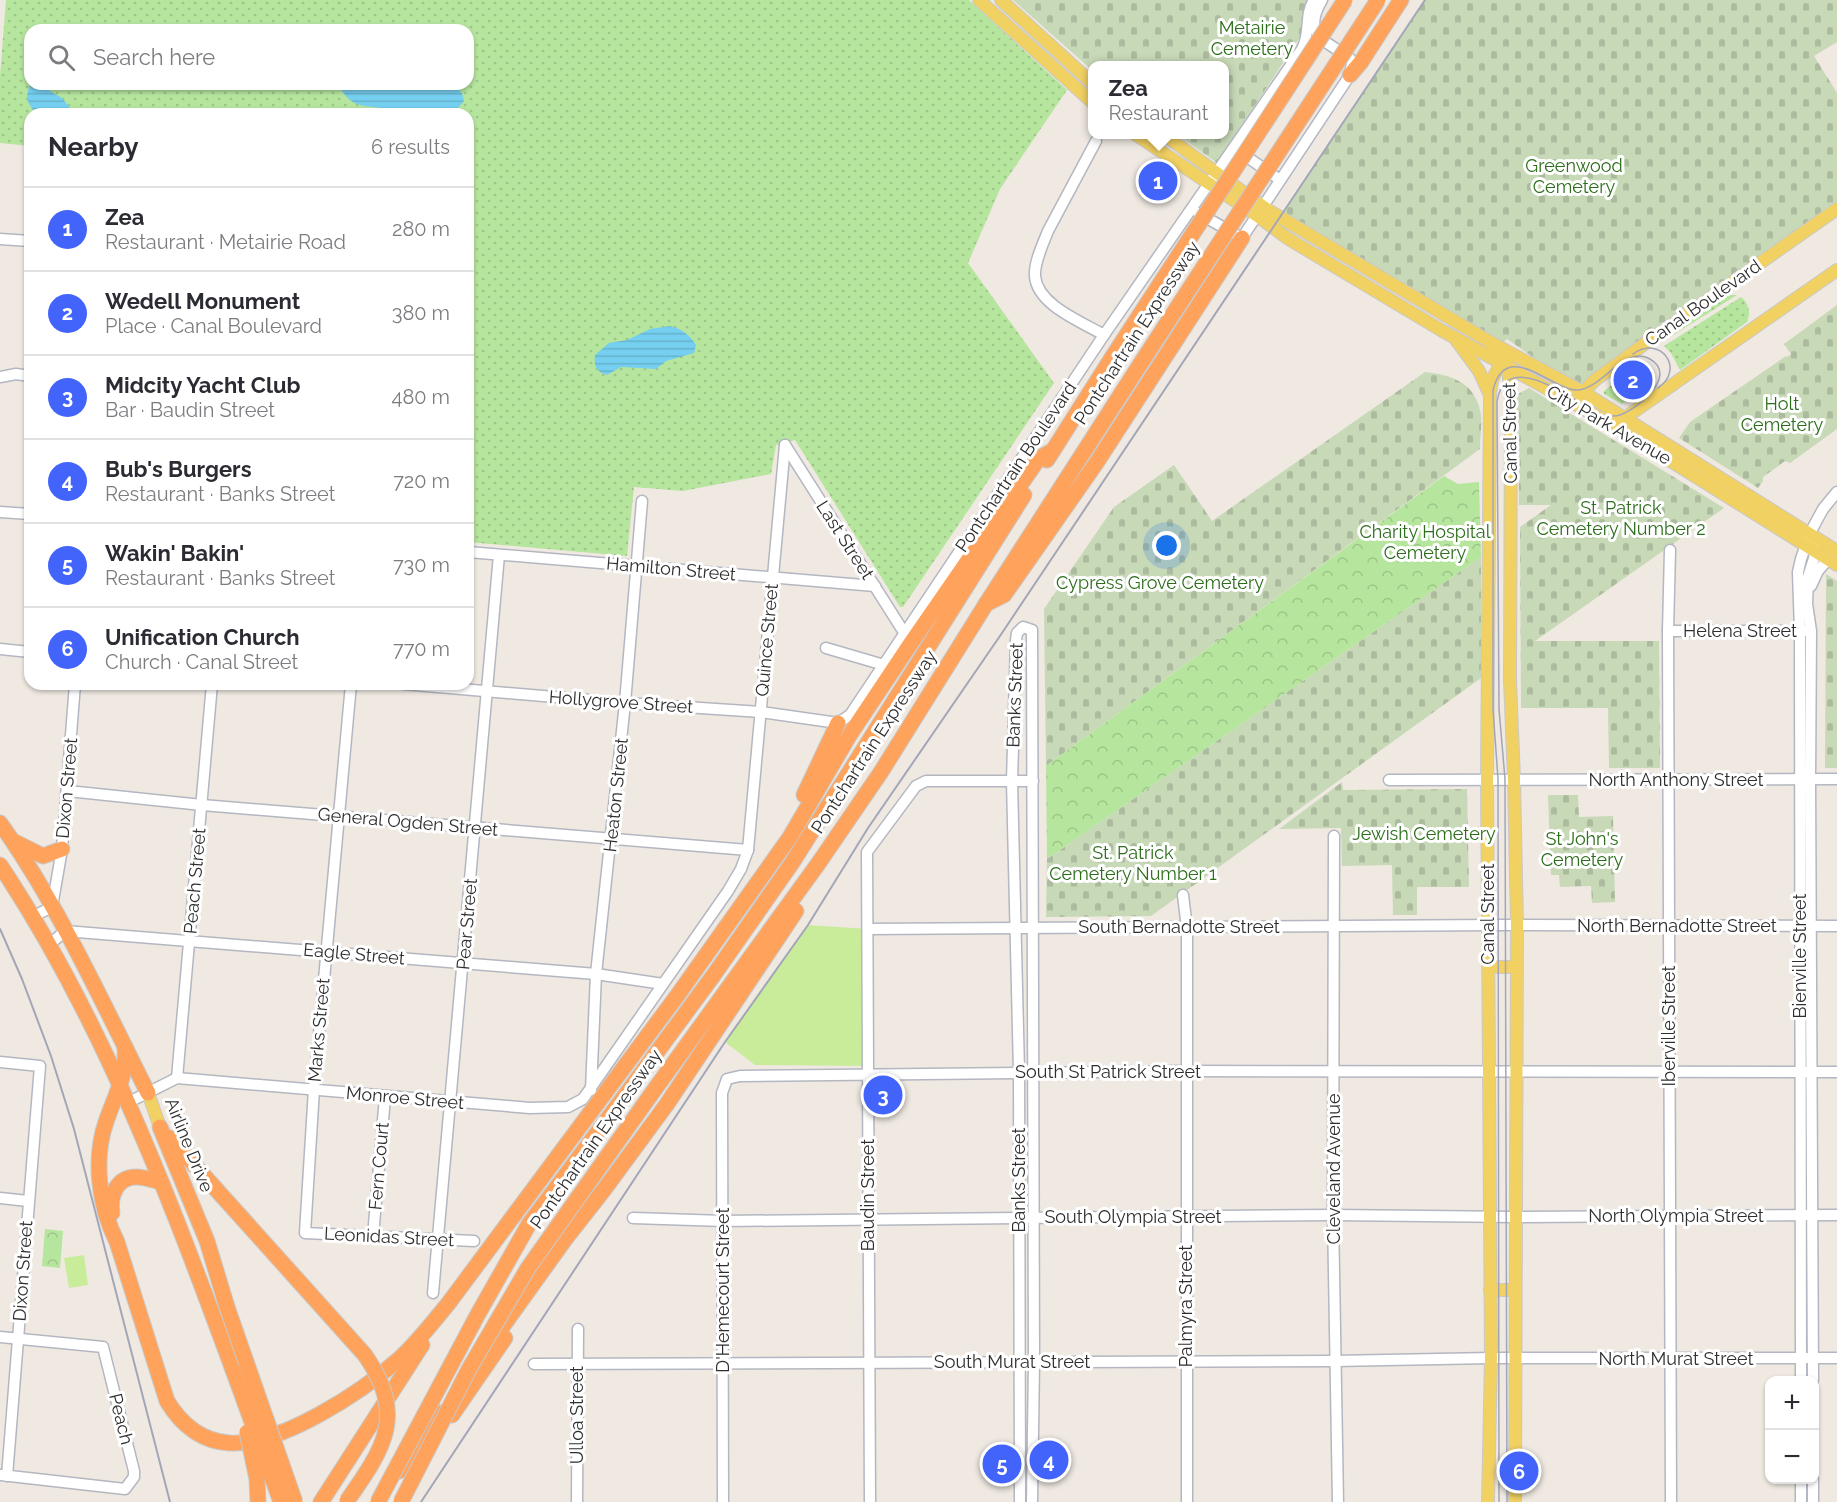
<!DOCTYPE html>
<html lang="en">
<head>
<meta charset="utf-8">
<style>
  :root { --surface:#fff; --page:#f7f7f7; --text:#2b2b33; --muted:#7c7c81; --line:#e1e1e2; --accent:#4264fb }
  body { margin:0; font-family:Raleway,sans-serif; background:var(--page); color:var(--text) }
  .controls { position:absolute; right:18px; bottom:18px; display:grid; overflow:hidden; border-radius:12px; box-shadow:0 2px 4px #0004 }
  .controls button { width:54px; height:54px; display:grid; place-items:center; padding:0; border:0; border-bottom:2px solid var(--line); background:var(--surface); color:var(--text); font:30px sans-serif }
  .you { position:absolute; left:1167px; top:546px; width:21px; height:21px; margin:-15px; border:4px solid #fff; border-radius:50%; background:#1a73e8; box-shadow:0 0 0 9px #1a73e833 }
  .badge { display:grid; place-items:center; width:39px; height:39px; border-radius:50%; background:var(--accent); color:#fff; font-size:20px; font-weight:700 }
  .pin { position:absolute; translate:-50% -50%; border:3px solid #fff; box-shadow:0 2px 6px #0006 }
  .popup { position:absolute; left:1088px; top:61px; width:141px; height:78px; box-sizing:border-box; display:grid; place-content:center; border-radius:12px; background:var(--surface); filter:drop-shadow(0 2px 4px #0005); font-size:20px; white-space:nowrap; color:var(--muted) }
  .popup b { font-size:22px; color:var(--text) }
  .popup::after { content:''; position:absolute; left:50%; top:100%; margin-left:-12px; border:12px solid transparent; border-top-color:var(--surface) }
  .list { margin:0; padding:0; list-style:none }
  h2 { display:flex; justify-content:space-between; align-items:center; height:78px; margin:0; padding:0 24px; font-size:26px }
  h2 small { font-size:20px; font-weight:400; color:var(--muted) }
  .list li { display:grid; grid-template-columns:39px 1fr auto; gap:18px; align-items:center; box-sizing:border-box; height:84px; padding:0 24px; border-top:2px solid var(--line) }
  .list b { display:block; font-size:22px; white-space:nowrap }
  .list p { margin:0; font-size:20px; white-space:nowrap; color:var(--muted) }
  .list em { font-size:20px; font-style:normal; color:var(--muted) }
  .icon { flex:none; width:33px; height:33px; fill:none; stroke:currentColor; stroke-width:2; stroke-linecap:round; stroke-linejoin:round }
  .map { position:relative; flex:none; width:1837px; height:1502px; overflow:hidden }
  .search { position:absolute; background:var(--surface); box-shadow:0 2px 4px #0004; left:24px; top:24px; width:450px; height:66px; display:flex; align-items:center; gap:15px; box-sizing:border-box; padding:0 21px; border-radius:18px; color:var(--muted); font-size:22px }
  .panel { position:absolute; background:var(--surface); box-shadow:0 2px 4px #0004; left:24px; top:108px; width:450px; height:582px; border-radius:18px }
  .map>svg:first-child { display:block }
  .grass { fill:url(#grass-dots); fill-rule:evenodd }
  .cemetery { fill:url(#cemetery-stones) }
  .park { fill:url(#park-crowns) }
  .pitch { fill:#c9ec9a }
  .water { fill:url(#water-rules) }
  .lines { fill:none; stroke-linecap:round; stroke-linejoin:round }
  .minor-casing { stroke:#b4b7c1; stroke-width:13 }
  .major-casing { stroke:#c9c9c9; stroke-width:14 }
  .highway-casing { stroke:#c9c9c9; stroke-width:17 }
  .minor { stroke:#fff; stroke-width:10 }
  .major { stroke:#f2d163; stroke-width:12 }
  .highway { stroke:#ffa35c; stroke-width:15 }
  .tram { stroke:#a3a6b8; stroke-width:1.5 }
  .rail { stroke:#a3a6b8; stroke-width:2 }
  .highway-bridge-casing { stroke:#c9c9c9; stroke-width:17; stroke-linecap:butt }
  .highway-bridge { stroke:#ffa35c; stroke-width:15 }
  .labels { text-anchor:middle; stroke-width:6; stroke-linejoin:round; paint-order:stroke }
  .park-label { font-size:18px; fill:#2c6e1b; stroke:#fff }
  .street-label { font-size:18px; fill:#2e2e2e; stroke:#fff }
</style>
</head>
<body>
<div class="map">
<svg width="1837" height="1502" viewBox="0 0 1837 1502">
  <defs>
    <pattern id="grass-dots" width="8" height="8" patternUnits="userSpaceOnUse" patternTransform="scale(1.5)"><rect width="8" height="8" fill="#b6e59e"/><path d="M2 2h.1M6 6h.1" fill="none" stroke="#9dc588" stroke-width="1.8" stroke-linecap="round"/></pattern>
    <pattern id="cemetery-stones" width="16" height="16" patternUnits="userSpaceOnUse" patternTransform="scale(1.5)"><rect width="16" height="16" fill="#c8d9b8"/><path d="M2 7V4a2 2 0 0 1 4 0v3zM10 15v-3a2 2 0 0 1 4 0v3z" fill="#acbb9e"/></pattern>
    <pattern id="park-crowns" width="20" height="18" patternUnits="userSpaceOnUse" patternTransform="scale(1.5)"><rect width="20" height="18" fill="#b6e59e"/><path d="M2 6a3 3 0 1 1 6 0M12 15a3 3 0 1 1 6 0" fill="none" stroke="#9dc588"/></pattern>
    <pattern id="water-rules" width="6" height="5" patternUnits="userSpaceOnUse" patternTransform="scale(1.5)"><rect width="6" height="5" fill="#75cff0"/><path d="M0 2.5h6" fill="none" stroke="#66b2ce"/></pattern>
  </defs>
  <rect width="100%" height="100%" fill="#efe9e1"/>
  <!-- grass -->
  <g class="grass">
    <path d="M6 0H969L1067 90 1000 189 968 263 1054 383 903 607H900L795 440 776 445 771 474 683 491 634 487 627 556 468 542V114H30V146L0 143V76ZM30 30H468V84H30Z"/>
    <path d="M1726 295H1737L1662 342 1660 341Z"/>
    <path d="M1741 297C1749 304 1751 312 1747 322L1680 370 1671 353 1664 346Z"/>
    <path d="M1641 362 1647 364 1654 372C1654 386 1633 396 1622 404L1604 394V391Z"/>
  </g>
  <!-- cemetery -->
  <g class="cemetery">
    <path d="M1013 0H1309L1305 6 1304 31 1217 163 1178 135 1224 134V66H1092V70Z"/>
    <path d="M1425 0H1837V42L1814 56 1837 93V209L1583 392 1507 339 1499 346 1281 216Z"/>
    <path d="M1837 305V429L1790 463 1785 461 1763 477V481L1758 488 1679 438 1690 422 1786 356 1787 357 1791 354 1784 344Z"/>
    <path d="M1425 372C1453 375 1476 383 1481 415 1482 426 1480 438 1480 449L1046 766 1044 609 1114 507 1174 465 1212 521Z"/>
    <path d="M1529 388 1724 508 1535 641H1659L1660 768H1609L1608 708H1521L1520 527 1551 505H1519L1518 394Z"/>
    <path d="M1481 557V678L1151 916 1046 917 1047 859Z"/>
    <path d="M1826 574 1837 581V768H1825Z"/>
    <path d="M1342 782 1343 790 1467 789 1469 887H1417V915H1393L1392 865 1342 866 1341 828 1279 829Z"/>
    <path d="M1548 795H1578L1579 817 1613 816 1615 902 1592 903 1591 886 1560 887 1559 875H1551Z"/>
  </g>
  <!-- park -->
  <g class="park">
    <path d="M1444 476 1458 484 1479 482 1481 557 1047 859 1046 766Z"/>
    <path d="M45 1229 63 1231 60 1268 42 1266Z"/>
  </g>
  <!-- pitch -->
  <g class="pitch">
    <path d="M808 925 868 929 869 1066 755 1065 725 1042Z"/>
    <path d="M84 1255 88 1285 69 1288 64 1258Z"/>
  </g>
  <!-- water -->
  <g class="water">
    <path d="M337 84H422L431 88 455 86 462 93 464 101 457 109 449 114H393C382 104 369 109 357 104 348 101 342 91 337 84Z"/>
    <path d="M40 85 62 98 75 114H38C28 107 24 96 30 86Z"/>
    <path d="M670 326C683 330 689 334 696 345L694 353 666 361 656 369 621 367 607 375C596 371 594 367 595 355L609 343 627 340 650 329Z"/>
  </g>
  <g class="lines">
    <!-- minor casing -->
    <g class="minor-casing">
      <g id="minor">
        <path d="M1096 141 1048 231C1043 244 1034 262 1035 276 1037 305 1082 322 1104 335"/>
        <path d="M1240 152 1280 180"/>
        <path d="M1198 213 1242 238 1350 75 1352 62 1349 57C1323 40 1302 34 1322 0"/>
        <path d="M0 239 30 241"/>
        <path d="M0 377 16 374 30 376"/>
        <path d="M785 445 905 634"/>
        <path d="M0 512 30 514"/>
        <path d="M1670 550 1668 631 1671 1502"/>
        <path d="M468 552 875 586"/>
        <path d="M1811 586 1818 571 1828 559"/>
        <path d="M1668 631H1806"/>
        <path d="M826 648 884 665"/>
        <path d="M0 649 30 652"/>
        <path d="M351 684 314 1089 305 1233 474 1241"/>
        <path d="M403 684 625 703 761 712 838 723 850 715 1104 335 1302 49C1311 33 1304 15 1314 0"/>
        <path d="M1389 780 1837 779"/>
        <path d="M68 791 202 805 748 850"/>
        <path d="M1334 836 1333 1215 1338 1502"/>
        <path d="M1183 895 1187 928V1502"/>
        <path d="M34 916 52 907 62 849 75 684"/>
        <path d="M868 929 1498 925 1837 926"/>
        <path d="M49 945 65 931 596 974 663 984"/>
        <path d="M0 1062 40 1066 7 1476"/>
        <path d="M177 1078 212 684"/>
        <path d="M591 1090 596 974 625 703 642 501"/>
        <path d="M129 1102 177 1078 530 1108 568 1107 583 1099 728 891 741 869 748 850 785 445"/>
        <path d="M0 1198 28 1201"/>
        <path d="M633 1218 724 1221 1333 1215 1516 1217 1837 1215"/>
        <path d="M373 1236 385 1097"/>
        <path d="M433 1293 499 555"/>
        <path d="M0 1337 103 1347 134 1471V1477L125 1489 1 1475"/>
        <path d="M534 1364 1334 1361 1491 1358H1837"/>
        <path d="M1801 1380 1800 631 1798 572 1801 559 1810 533 1823 509 1837 492"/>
        <path d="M1813 1380 1810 780 1811 631 1807 604 1808 577 1816 552 1814 545"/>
        <path d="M1801 1480V1502"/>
        <path d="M1813 1480V1502"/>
        <path d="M577 1502 578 1329"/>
        <path d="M723 1502 722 1093 727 1079 740 1076 1188 1071 1837 1072"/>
        <path d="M870 1502 867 852 916 786 926 781H1033"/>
        <path d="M1020 1502 1019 1072 1012 781 1016 640 1017 633 1023 627 1032 630 1034 1362 1032 1502"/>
      </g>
    </g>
    <!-- major casing -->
    <g class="major-casing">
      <g id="major">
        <path d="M979 0 1092 102"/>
        <path d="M1001 0 1092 83"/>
        <path d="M1135 134 1256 215 1287 238 1441 330 1613 425 1837 565"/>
        <path d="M1163 134 1268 210 1490 342 1583 392 1837 551"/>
        <path d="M1454 337 1479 371 1490 395 1487 779 1491 1358 1488 1502"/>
        <path d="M1490 342 1508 368 1511 399 1510 680 1514 779 1517 925 1515 1502"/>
        <path d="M1490 394C1491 382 1495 366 1508 363"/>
        <path d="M1578 397 1595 380 1643 345 1837 209"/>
        <path d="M1619 422 1837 270"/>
        <path d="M1489 967H1516"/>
        <path d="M148 1093 160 1127"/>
        <path d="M1490 1290H1515"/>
      </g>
    </g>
    <!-- highway casing -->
    <g class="highway-casing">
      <g id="highway">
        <path d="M1350 75 1361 62 1401 0"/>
        <path d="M1047 460 1113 356"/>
        <path d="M986 604 1004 595 1097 462 1242 238"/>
        <path d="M804 795 838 723"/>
        <path d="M0 823C59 906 102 1002 148 1093"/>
        <path d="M13 841 43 856 62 849"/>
        <path d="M0 865C103 1020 169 1196 233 1370"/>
        <path d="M125 1047C127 1077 115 1095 106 1122 93 1159 99 1207 117 1242L167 1401C181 1424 200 1441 229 1443 280 1446 362 1392 399 1359 417 1343 432 1323 448 1304L677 996 790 837 849 736 911 643 1039 458 1052 451"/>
        <path d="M655 1089 818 864 881 772 986 604 1141 363"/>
        <path d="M629 1090 713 976 792 863 1024 495"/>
        <path d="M160 1127 207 1241 227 1307"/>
        <path d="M170 1138 242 1218"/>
        <path d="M112 1213C109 1196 117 1177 136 1177 144 1177 153 1180 161 1182"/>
        <path d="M490 1344 566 1238 603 1191 667 1104 796 911"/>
        <path d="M452 1415 505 1338"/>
        <path d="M399 1471 441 1413"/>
        <path d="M321 1502 422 1345"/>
      </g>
    </g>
    <!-- minor -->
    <use href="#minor" class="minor"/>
    <!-- major -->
    <use href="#major" class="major"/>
    <!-- highway -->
    <use href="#highway" class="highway"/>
    <!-- tram -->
    <g class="tram">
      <path d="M1633 354C1660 334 1686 369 1658 388"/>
      <path d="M1499 1502 1498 779 1493 709V390C1506 337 1552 391 1578 390 1602 389 1625 344 1650 359 1679 376 1637 409 1620 415 1614 417 1608 416 1602 415 1576 403 1505 345 1497 402L1499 709 1505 779 1507 1502"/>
    </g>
    <!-- rail -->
    <g class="rail">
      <path d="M0 929 22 979 51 1056 74 1129 170 1502"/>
      <path d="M421 1502 725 1042 808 925 868 828 1002 633 1425 0"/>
    </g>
    <!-- highway-bridge casing -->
    <g class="highway-bridge-casing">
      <g id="highway-bridge">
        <path d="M1113 356 1345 0"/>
        <path d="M1141 363 1378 0"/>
        <path d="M242 1218 365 1355C407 1416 384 1448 347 1501"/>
        <path d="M227 1307 295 1502"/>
        <path d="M233 1370 281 1502"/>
        <path d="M247 1432 257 1479 258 1502"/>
        <path d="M378 1502 478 1314 529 1224 629 1090"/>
        <path d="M401 1502 469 1369 528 1268 655 1089"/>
      </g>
    </g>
    <!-- highway-bridge -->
    <use href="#highway-bridge" class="highway-bridge"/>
  </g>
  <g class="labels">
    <!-- park labels -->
    <g class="park-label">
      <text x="1252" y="34">Metairie<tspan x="1252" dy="21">Cemetery</tspan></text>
      <text x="1574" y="172">Greenwood<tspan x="1574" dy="21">Cemetery</tspan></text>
      <text x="1782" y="410">Holt<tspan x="1782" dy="21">Cemetery</tspan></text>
      <text x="1621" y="514">St. Patrick<tspan x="1621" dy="21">Cemetery Number 2</tspan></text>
      <text x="1425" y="538">Charity Hospital<tspan x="1425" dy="21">Cemetery</tspan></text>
      <text x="1160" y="589">Cypress Grove Cemetery</text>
      <text x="1424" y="840">Jewish Cemetery</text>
      <text x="1582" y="845">St John's<tspan x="1582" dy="21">Cemetery</tspan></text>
      <text x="1133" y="859">St. Patrick<tspan x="1133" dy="21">Cemetery Number 1</tspan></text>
    </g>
    <!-- street labels -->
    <g class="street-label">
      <text transform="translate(1703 303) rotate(-35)" y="6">Canal Boulevard</text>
      <text transform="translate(1137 333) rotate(-57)" y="6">Pontchartrain Expressway</text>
      <text transform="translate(1609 425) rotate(30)" y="6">City Park Avenue</text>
      <text transform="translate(1510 433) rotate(-91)" y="6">Canal Street</text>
      <text transform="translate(1016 467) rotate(-56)" y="6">Pontchartrain Boulevard</text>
      <text transform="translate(845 540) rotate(57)" y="6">Last Street</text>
      <text transform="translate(671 569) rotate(5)" y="6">Hamilton Street</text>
      <text x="1740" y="637">Helena Street</text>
      <text transform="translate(767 640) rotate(-85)" y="6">Quince Street</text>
      <text transform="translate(1015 695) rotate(-88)" y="6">Banks Street</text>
      <text transform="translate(621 702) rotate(4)" y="6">Hollygrove Street</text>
      <text transform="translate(874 742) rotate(-57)" y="6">Pontchartrain Expressway</text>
      <text x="1676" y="786">North Anthony Street</text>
      <text transform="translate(67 788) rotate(-85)" y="6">Dixon Street</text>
      <text transform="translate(616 795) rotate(-84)" y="6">Heaton Street</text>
      <text transform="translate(408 822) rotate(5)" y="6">General Ogden Street</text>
      <text transform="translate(195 881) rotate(-85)" y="6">Peach Street</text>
      <text transform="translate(1488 914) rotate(-90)" y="6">Canal Street</text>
      <text transform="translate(467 924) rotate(-85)" y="6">Pear Street</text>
      <text x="1677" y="932">North Bernadotte Street</text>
      <text x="1179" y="933">South Bernadotte Street</text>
      <text transform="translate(354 954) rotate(5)" y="6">Eagle Street</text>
      <text transform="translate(1800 956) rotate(-90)" y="6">Bienville Street</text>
      <text transform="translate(1669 1026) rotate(-90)" y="6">Iberville Street</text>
      <text transform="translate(319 1030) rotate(-85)" y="6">Marks Street</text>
      <text x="1108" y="1078">South St Patrick Street</text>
      <text transform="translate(405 1098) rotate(5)" y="6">Monroe Street</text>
      <text transform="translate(596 1139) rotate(-55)" y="6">Pontchartrain Expressway</text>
      <text transform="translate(189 1145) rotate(68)" y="6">Airline Drive</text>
      <text transform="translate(379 1166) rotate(-85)" y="6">Fern Court</text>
      <text transform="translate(1334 1169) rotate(-90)" y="6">Cleveland Avenue</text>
      <text transform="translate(1019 1180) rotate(-90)" y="6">Banks Street</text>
      <text transform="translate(868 1195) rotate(-90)" y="6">Baudin Street</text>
      <text x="1676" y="1222">North Olympia Street</text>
      <text x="1133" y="1223">South Olympia Street</text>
      <text transform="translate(389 1237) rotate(3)" y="6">Leonidas Street</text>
      <text transform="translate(23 1271) rotate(-86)" y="6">Dixon Street</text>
      <text transform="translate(723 1290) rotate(-90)" y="6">D'Hemecourt Street</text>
      <text transform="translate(1186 1306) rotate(-90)" y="6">Palmyra Street</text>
      <text x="1676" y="1365">North Murat Street</text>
      <text x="1012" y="1368">South Murat Street</text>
      <text transform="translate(577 1415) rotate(-90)" y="6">Ulloa Street</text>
      <text transform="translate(121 1419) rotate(76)" y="6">Peach</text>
    </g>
  </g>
</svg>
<div class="controls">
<button>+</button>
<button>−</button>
</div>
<div class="you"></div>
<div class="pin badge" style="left:1158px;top:181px">1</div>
<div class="popup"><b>Zea</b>Restaurant</div>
<div class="pin badge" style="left:1633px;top:380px">2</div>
<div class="pin badge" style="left:883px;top:1095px">3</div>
<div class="pin badge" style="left:1049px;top:1460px">4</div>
<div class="pin badge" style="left:1002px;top:1464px">5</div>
<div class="pin badge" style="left:1519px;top:1471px">6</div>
<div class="search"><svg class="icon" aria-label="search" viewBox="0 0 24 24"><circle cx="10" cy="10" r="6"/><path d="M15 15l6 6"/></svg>Search here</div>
<section class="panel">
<h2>Nearby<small>6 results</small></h2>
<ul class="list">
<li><span class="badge">1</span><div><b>Zea</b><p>Restaurant · Metairie Road</p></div><em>280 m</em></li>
<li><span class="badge">2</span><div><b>Wedell Monument</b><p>Place · Canal Boulevard</p></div><em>380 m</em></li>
<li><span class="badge">3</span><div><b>Midcity Yacht Club</b><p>Bar · Baudin Street</p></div><em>480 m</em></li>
<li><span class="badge">4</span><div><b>Bub's Burgers</b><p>Restaurant · Banks Street</p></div><em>720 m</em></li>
<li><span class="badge">5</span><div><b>Wakin' Bakin'</b><p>Restaurant · Banks Street</p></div><em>730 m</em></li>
<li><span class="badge">6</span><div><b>Unification Church</b><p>Church · Canal Street</p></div><em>770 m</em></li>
</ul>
</section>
</div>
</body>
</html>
